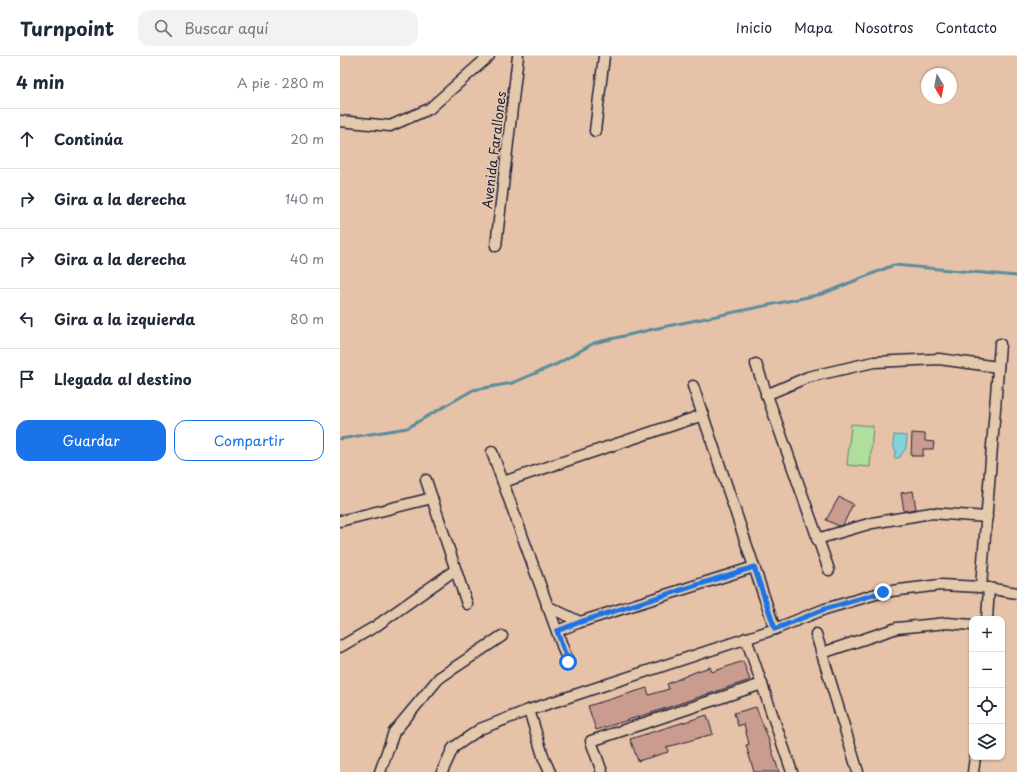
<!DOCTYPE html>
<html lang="es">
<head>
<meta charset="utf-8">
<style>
  :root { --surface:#fff; --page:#f2f2f3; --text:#1f2937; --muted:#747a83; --line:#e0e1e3; --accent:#1a73e8 }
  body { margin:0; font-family:"Playpen Sans",sans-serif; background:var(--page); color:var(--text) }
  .controls { position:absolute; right:12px; bottom:12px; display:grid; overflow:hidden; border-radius:8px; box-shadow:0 1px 3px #0004 }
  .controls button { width:36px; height:36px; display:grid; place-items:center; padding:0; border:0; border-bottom:1px solid var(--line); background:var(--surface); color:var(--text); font:20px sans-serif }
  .compass { position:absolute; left:581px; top:12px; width:36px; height:36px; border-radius:50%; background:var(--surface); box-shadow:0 1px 3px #0004; rotate:170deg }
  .stop { position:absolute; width:12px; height:12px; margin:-9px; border:3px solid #1a73e8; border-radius:50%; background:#fff }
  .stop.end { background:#1a73e8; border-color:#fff; box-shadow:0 1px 4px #0008 }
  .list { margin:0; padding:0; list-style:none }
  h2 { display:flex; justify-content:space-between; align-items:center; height:52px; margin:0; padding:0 16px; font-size:17px }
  h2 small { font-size:13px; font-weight:400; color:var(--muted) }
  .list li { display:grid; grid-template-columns:26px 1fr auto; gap:12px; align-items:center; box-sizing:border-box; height:60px; padding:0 16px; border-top:1px solid var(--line) }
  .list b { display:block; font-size:15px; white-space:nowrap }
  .list em { font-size:13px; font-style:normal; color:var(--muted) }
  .actions { display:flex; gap:8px; padding:12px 16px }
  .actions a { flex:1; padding:9px 0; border:1px solid var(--accent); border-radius:12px; text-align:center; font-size:14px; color:var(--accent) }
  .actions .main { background:var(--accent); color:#fff }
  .icon { flex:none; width:22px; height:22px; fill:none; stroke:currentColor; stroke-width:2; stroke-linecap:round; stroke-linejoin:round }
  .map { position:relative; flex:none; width:677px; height:716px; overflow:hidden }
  header { display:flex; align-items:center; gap:24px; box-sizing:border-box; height:56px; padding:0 20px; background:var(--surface); border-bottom:1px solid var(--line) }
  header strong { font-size:19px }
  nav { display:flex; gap:22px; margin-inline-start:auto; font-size:14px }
  .search { width:280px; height:36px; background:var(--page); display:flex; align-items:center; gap:10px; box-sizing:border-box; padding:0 14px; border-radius:12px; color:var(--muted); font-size:15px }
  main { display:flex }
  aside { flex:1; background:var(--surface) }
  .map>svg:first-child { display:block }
  .grass { fill:#b0de9c; stroke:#69806c }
  .water { fill:#82d2db; stroke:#5c8c9b }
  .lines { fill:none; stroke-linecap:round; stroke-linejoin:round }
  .stream { stroke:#5c8c9b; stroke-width:3 }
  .building { fill:#ca9c8f; stroke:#22223b }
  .minor-casing { stroke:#22223b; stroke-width:13 }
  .minor { stroke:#e4c9ac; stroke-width:10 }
  .route { stroke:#1a73e8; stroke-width:5 }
  .labels { text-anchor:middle; stroke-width:3; stroke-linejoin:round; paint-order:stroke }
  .street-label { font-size:13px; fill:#22223b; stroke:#e4c9ac }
</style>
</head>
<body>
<header>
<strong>Turnpoint</strong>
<div class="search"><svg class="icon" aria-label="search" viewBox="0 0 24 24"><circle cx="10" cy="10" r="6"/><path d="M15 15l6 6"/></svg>Buscar aquí</div>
<nav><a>Inicio</a><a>Mapa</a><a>Nosotros</a><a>Contacto</a></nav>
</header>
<main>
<aside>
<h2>4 min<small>A pie · 280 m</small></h2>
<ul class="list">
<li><svg class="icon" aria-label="ahead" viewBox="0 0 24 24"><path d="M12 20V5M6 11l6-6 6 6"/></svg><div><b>Continúa</b></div><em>20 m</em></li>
<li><svg class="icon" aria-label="right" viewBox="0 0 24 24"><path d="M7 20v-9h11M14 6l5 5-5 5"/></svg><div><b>Gira a la derecha</b></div><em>140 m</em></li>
<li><svg class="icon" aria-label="right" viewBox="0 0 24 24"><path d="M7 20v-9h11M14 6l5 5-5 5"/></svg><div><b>Gira a la derecha</b></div><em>40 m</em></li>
<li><svg class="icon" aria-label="left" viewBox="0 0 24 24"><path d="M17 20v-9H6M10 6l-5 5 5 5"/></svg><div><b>Gira a la izquierda</b></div><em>80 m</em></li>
<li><svg class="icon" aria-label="arrive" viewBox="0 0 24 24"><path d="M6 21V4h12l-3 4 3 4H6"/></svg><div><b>Llegada al destino</b></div></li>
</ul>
<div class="actions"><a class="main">Guardar</a><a>Compartir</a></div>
</aside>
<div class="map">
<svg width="677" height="716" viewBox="0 0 677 716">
  <rect width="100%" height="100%" fill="#e6c2a8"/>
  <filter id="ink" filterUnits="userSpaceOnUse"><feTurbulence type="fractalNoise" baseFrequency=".025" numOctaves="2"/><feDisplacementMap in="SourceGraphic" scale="8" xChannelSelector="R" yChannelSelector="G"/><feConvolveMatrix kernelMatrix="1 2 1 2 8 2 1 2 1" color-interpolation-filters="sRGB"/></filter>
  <g filter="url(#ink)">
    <!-- grass -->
    <path class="grass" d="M511 368 533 370 530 411 507 409Z"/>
    <!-- water -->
    <path class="water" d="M554 379 567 380 566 392 559 402H555L554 400 556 396 553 388Z"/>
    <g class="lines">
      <!-- stream -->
      <path class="stream" d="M0 383 67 372 133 334 172 327 217 308 254 287 318 272 482 238 554 209 677 220"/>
    </g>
    <!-- building -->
    <g class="building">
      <path d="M572 377 585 378V385L594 386 593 393H583V400H571Z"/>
      <path d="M573 435 576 453 564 455 561 437Z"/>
      <path d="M499 441 513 448 503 469 499 470 486 464Z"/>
      <path d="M403 605 410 624 314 656 256 674 248 650 307 632 309 639 329 633 327 628 355 616 370 611 372 616Z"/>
      <path d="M416 651 428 682 439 716H414L406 689 409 688 404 668 398 670 394 657Z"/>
      <path d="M367 659 373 678 327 691 328 696 298 705 290 683Z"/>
    </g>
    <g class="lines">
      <!-- minor casing -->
      <g class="minor-casing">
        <g id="minor">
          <path d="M0 65 50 70 89 53 149 0"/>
          <path d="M255 75 264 0"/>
          <path d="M156 190 178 0"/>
          <path d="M416 308 489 514"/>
          <path d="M353 330 435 573"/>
          <path d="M426 339 468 321 534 306 599 303 658 311"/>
          <path d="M152 396 228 606"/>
          <path d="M86 424 127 548"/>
          <path d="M163 426 363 359"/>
          <path d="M0 465 92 442"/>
          <path d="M477 483 532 467 591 457 647 461"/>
          <path d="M641 531 660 288"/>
          <path d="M207 550 240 566"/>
          <path d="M647 563 649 532"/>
          <path d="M217 575 240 566 414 511"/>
          <path d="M476 578 518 716"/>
          <path d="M406 582 452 716"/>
          <path d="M0 591 36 570 115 514"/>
          <path d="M482 597 557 572 607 567 632 569"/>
          <path d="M189 654 204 703 210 716"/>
          <path d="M40 716 54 676 99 622 162 580"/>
          <path d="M102 716 113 692 140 673 189 654 435 573 485 553 543 536 600 529 641 531 677 537"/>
          <path d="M262 716 251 685 422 628"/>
          <path d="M633 716 635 701"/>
        </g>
      </g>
      <!-- minor -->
      <use href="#minor" class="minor"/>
    </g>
  </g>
  <g class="lines" filter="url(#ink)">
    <!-- route -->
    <path class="route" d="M228 606 217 575 240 566 414 511 435 573 485 553 543 536"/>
  </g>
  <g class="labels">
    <!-- street labels -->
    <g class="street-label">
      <text transform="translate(154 94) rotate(-83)" y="5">Avenida Farallones</text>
    </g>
  </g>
</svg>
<div class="controls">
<button>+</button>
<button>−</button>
<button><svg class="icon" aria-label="locate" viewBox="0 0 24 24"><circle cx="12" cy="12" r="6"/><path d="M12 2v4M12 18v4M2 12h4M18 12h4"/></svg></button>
<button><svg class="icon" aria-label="layers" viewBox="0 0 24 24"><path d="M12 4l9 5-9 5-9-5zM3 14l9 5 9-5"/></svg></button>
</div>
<svg class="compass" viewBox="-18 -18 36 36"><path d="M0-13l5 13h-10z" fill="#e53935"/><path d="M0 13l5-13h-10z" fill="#747a83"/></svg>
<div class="stop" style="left:228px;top:606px"></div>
<div class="stop end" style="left:543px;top:536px"></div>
</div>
</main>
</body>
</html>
